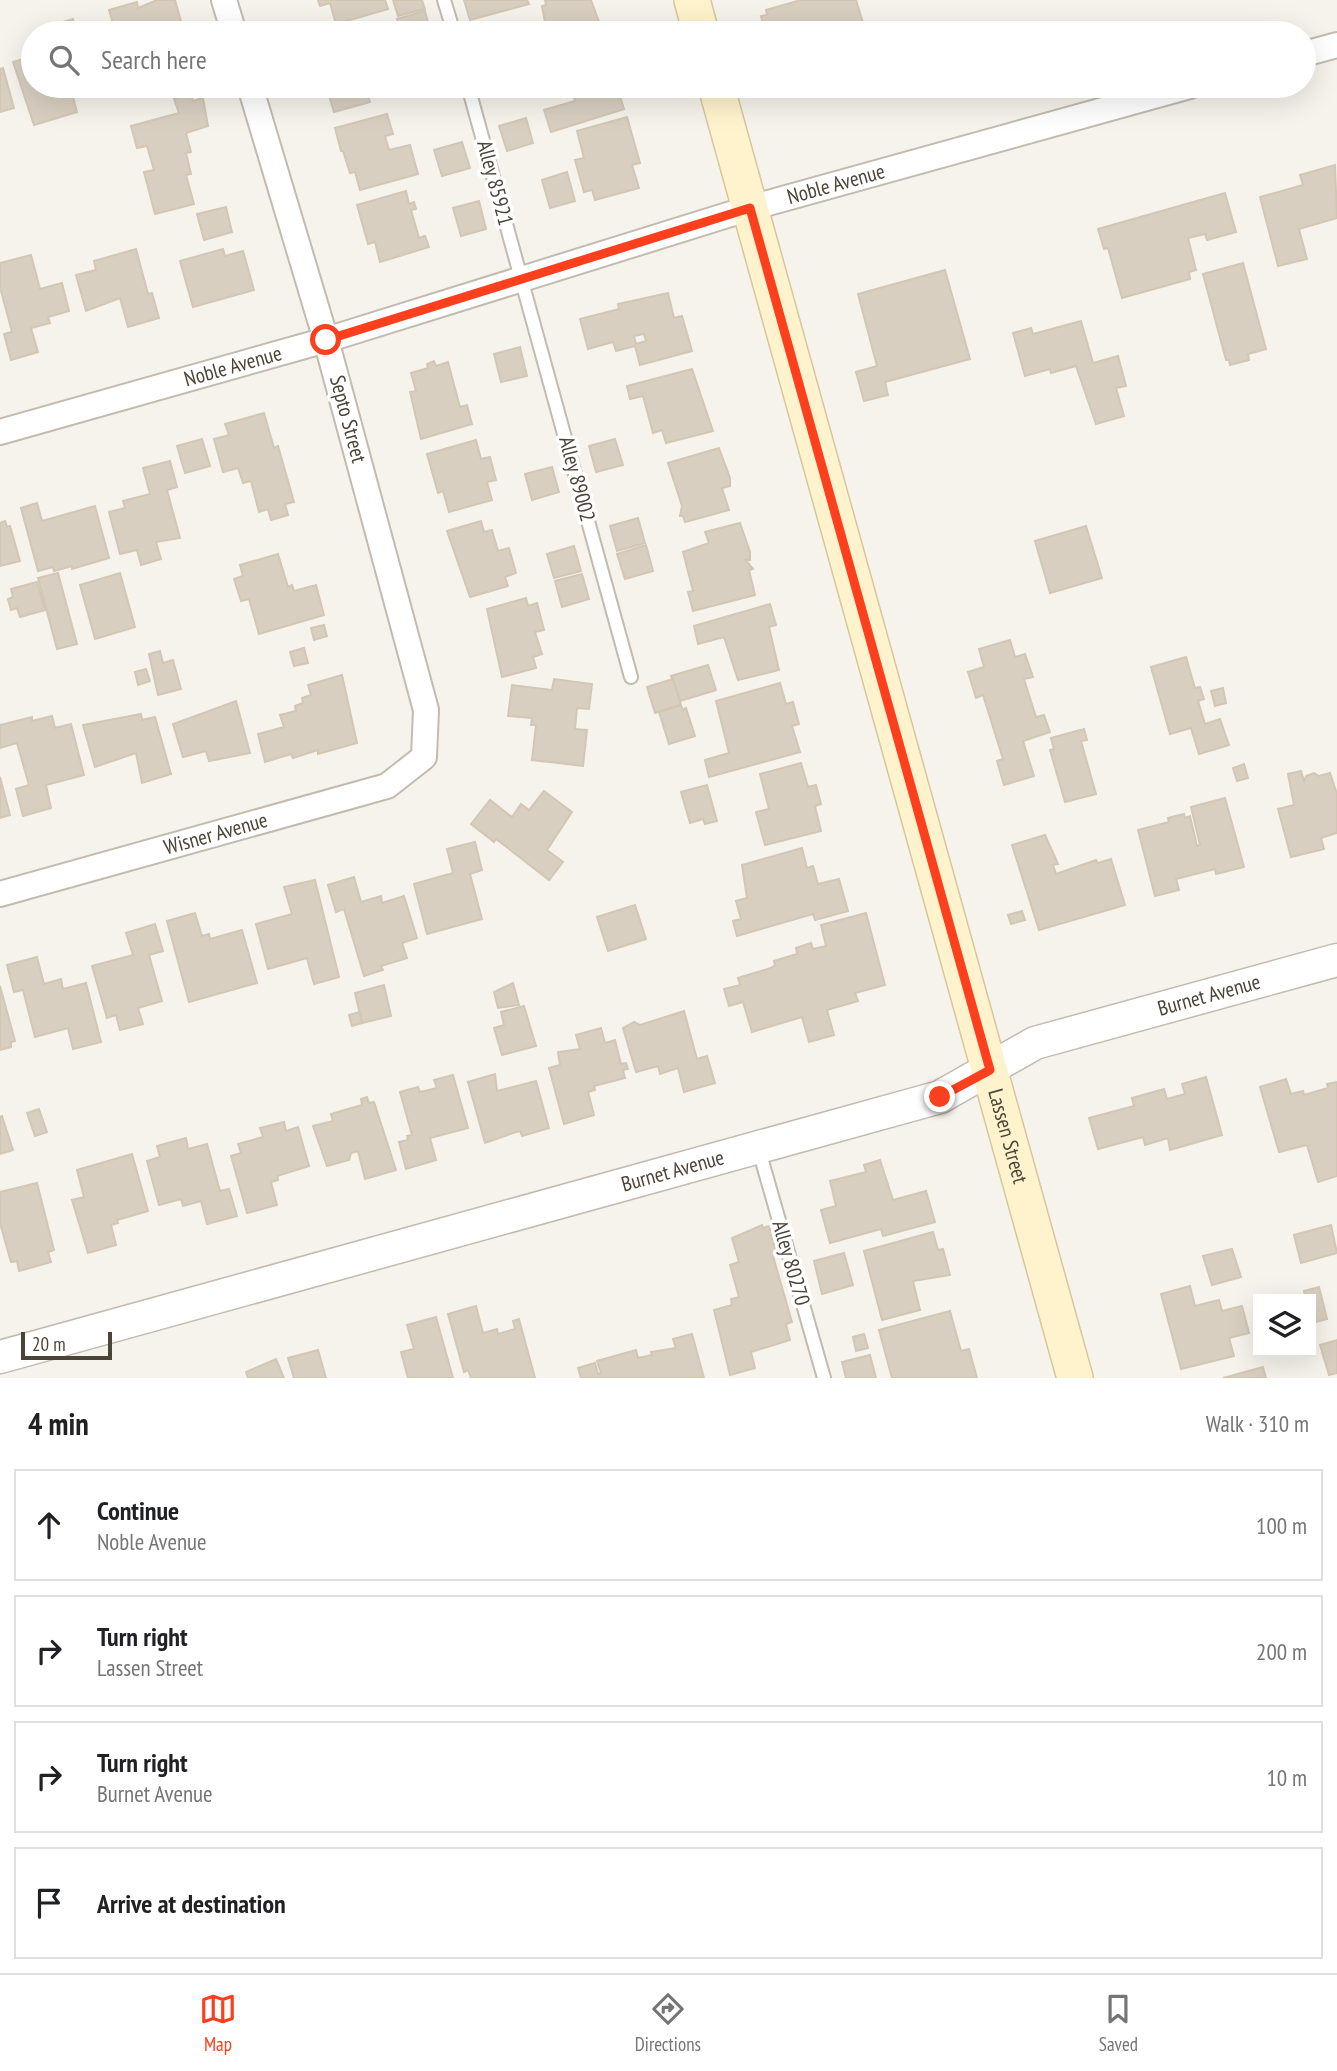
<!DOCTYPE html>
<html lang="en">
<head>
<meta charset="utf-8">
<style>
  :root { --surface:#fff; --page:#f2f2f2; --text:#202124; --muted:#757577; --line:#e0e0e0; --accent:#fc3f1d }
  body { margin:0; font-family:"PT Sans Narrow",sans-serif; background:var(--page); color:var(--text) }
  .controls { position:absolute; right:21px; bottom:21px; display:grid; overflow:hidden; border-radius:0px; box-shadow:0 7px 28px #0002 }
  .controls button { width:63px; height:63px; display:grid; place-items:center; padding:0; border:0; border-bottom:2px solid var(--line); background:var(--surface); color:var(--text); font:35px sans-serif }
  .scale { position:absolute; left:21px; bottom:18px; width:91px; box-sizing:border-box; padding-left:7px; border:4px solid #4b4439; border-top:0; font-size:19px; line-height:24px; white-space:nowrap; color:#4b4439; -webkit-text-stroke:5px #fff; paint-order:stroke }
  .stop { position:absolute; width:21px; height:21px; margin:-16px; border:5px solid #fc3f1d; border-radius:50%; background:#fff }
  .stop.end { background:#fc3f1d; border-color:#fff; box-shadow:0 2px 7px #0008 }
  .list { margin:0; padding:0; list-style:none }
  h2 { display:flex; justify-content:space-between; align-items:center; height:91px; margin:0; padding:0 28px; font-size:30px }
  h2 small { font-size:23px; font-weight:400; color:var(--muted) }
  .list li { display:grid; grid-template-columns:46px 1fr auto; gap:21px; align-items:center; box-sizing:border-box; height:112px; margin:0 14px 14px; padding:0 14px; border:2px solid var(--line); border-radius:0px }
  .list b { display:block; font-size:26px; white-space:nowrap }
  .list p { margin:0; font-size:23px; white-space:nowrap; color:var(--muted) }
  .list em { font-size:23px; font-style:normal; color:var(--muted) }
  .icon { flex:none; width:38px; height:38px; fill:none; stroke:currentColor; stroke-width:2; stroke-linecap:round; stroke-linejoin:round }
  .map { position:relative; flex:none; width:1337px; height:1378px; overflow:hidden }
  .search { position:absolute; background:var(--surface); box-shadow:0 7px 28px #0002; left:21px; right:21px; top:21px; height:77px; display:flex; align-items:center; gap:18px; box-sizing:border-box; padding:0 24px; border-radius:38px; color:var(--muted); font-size:26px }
  .sheet { height:595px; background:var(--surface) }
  nav { display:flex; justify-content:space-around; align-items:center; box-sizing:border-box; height:98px; border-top:2px solid var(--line); background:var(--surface); font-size:19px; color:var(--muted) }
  nav a { display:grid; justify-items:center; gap:4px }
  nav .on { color:var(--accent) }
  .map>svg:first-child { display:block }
  .building { fill:#d8cfc1; stroke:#d3c7b4; stroke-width:2; fill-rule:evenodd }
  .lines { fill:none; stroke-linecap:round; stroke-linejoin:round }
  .service-casing { stroke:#c2bbae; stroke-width:16 }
  .minor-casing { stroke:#c2bbae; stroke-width:28 }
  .tertiary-casing { stroke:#c2bbae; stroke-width:35 }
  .secondary-casing { stroke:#d6c79b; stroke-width:38 }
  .service { stroke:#fff; stroke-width:12 }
  .minor { stroke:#fff; stroke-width:24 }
  .tertiary { stroke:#fff; stroke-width:32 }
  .secondary { stroke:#fff3cd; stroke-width:35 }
  .route { stroke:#fc3f1d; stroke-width:9 }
  .labels { text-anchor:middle; stroke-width:7; stroke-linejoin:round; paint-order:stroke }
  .street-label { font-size:21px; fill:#4b4439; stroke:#fff }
</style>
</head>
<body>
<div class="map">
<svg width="1337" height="1378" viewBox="0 0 1337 1378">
  <rect width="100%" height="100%" fill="#f6f3ec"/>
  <!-- building -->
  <g class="building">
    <path d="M157 0H175L184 32 116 33 109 10 137 2 138 8Z"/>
    <path d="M318 0H385L388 9 336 24 330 3 320 6Z"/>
    <path d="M393 0H422L425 9 398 16Z"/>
    <path d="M464 0H527L529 4 470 20Z"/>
    <path d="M545 0H591L602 30 590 33H547L542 6 546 5Z"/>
    <path d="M801 0H856L864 26 837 33H765L761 16 767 15 766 10Z"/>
    <path d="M425 11 431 33H402L397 19Z"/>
    <path d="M73 19 77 33H47L46 27Z"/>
    <path d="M33 56V86H78L81 95 73 97 77 112 34 125 13 62Z"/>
    <path d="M3 68 14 108 0 112V69Z"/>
    <path d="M326 86H365L370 102 334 112Z"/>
    <path d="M571 86H617L624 109 551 132 544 110 575 101Z"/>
    <path d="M191 94 193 101 203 98 208 126 186 133 191 152 186 153 191 174 186 175 194 204 155 214 144 172 154 170 147 146 137 148 131 126 179 113 174 99Z"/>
    <path d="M387 114 393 134 385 136 389 150 410 145 418 174 360 190 355 172 350 173 343 151H341L335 128Z"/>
    <path d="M627 117 640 163 632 165 639 188 595 200 592 190 584 192 575 160 584 158 577 131Z"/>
    <path d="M526 118 533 143 507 151 499 126Z"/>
    <path d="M462 142 470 168 442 176 434 150Z"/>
    <path d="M1335 165 1337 218 1299 229 1307 259 1278 266 1260 197 1303 185 1300 175Z"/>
    <path d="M567 172 575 201 550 208 542 180Z"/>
    <path d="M406 191 409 204 414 202 416 209 411 210 419 238 425 236 429 247 380 262 375 242 368 244 357 205Z"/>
    <path d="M1225 193 1236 232 1207 240 1205 234 1188 238 1196 270 1189 272 1190 279 1122 298 1108 248 1104 249 1098 229Z"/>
    <path d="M479 201 486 229 461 236 453 208Z"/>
    <path d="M226 207 232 232 204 240 197 214Z"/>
    <path d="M136 249 148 294 152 293 159 318 128 327 120 298 86 311 76 275 96 270 94 261Z"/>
    <path d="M223 249 225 256 243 251 254 290 193 307 180 261Z"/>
    <path d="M31 255 40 289 62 283 69 311 48 317 50 323 31 328 38 352 11 360 4 334 12 332 0 287V263Z"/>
    <path d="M1243 263 1266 349 1248 354 1249 360 1230 365 1229 360H1226L1203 274Z"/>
    <path d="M945 270 970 359 885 382 888 395 864 401 856 372 877 366 858 294Z"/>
    <path d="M668 293 674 318 682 316 692 351 640 365 635 346 616 351 613 342 588 349 580 319 619 309 618 304ZM644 334 646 341 636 344 634 336Z"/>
    <path d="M1081 321 1093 363 1118 356 1126 386 1116 388 1124 416 1096 424 1076 366 1051 373 1050 369 1025 376 1013 333 1031 328 1033 334Z"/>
    <path d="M520 347 527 376 501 382 494 354Z"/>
    <path d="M434 361 436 366 448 362 460 407 467 405 472 424 421 439 410 392 416 391 411 373 428 368 427 364Z"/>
    <path d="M692 369 713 431 666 443 662 430 653 433 643 396 630 399 627 386Z"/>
    <path d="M264 413 274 448 278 446 294 502 285 504 288 515 271 520 268 509 259 512 251 481 243 483 238 468 223 472 214 439 229 435 225 424Z"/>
    <path d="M202 439 210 466 185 473 177 446Z"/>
    <path d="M615 439 623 465 596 472 589 446Z"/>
    <path d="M476 440 481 459 490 457 496 480 487 482 492 500 449 512 443 491 438 493 427 454Z"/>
    <path d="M719 448 730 478V486L722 488 729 510 685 522 683 516H680L682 506 668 463Z"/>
    <path d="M170 461 177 487 167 490 180 538 156 542 161 559 141 565 137 550 120 554 109 512 125 508 123 501 150 494 143 468Z"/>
    <path d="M552 467 559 492 532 500 525 474Z"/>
    <path d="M37 503 42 521 95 506 109 558 72 569V566L54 571 53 567 38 571 21 508Z"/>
    <path d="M638 518 645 543 617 551 610 526Z"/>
    <path d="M5 521 7 527 10 526 20 561 0 566V523Z"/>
    <path d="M481 521 484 532 492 530 498 551 509 548 516 573 505 577 508 586 470 597 447 531Z"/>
    <path d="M740 523 750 552V560H746L753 569 749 570 755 595 693 611 688 592 693 591 683 552 709 543 705 532Z"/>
    <path d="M1086 526 1102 578 1050 593 1035 541Z"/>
    <path d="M646 545 653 571 625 579 617 554Z"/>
    <path d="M574 546 581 571 554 578 547 554Z"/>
    <path d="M278 554 288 587 292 585 294 591 316 585 324 615 259 634 249 599 241 601 234 579 243 576 240 565Z"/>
    <path d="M58 573 77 644 57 649 38 578Z"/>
    <path d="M120 573 135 627 95 639 80 585Z"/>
    <path d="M582 574 589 599 562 607 555 581Z"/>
    <path d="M37 582 45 610 20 617 17 608 11 610 8 599 13 597 11 589Z"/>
    <path d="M526 598 528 606 537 603 544 630 535 632 542 654 533 657 536 668 502 677 487 609Z"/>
    <path d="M770 604 776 625 769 627 779 670 738 680 724 637 698 644 694 626Z"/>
    <path d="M324 625 327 636 314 640 311 628Z"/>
    <path d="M1010 640 1015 657 1025 654 1033 677 1024 679 1036 717 1044 715 1050 732 1023 741 1034 776 1004 785 997 761 1003 759 983 695 976 698 968 672 984 667 979 649Z"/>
    <path d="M304 648 308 663 294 666 290 652Z"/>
    <path d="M160 651 163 663 173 660 181 689 158 695 149 654Z"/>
    <path d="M1186 657 1195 688 1200 687 1204 699 1198 701 1205 724 1220 719 1229 745 1199 754 1191 728 1170 734 1151 667Z"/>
    <path d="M708 665 716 690 680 701 671 676Z"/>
    <path d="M146 669 150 681 138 685 135 672Z"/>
    <path d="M342 675 357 743 318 754V750L293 758 291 754 265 762 258 734 284 727 280 715 296 711 295 706 303 703 302 698 311 695 308 685Z"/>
    <path d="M554 679 592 684 589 709 577 708 575 729 587 730 583 766 532 760 536 725H531L532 718 508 716 512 685 552 690Z"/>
    <path d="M673 679 681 705 655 713 647 687Z"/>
    <path d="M780 683 786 704 793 702 799 724 792 726 800 752 709 777 705 760 729 753 716 701Z"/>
    <path d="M1223 688 1226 703 1215 706 1211 691Z"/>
    <path d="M236 701 250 753 209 761 206 751 183 757 173 724Z"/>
    <path d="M681 705 683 710 686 708 695 736 669 744 659 712Z"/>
    <path d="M141 714 142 720 155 717 171 774 142 783 136 753 95 767 83 725Z"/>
    <path d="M52 716 55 728 71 724 84 775 46 785 51 808 23 816 16 789 29 785 17 743 0 748V725L32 717V721Z"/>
    <path d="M1084 729 1087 740 1081 741 1096 794 1065 802 1050 750 1054 749 1051 738Z"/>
    <path d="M801 763 808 787 816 785 821 804 815 806 821 831 765 845 756 812 769 809 760 774Z"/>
    <path d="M1244 764 1248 778 1237 781 1233 768Z"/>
    <path d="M1301 771 1304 781 1306 776 1314 773 1319 776 1330 773 1337 794V833L1321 838 1324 849 1291 857 1278 809 1294 805 1288 774Z"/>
    <path d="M0 777 10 815 0 818Z"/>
    <path d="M707 785 717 821 705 824 703 819 690 823 681 792Z"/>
    <path d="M544 791 572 812 547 850 563 862 549 880 496 839 494 842 471 824 490 800 512 817 521 804 529 810Z"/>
    <path d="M1225 798 1244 867 1216 874 1215 869 1176 879 1179 890 1155 896 1138 830 1169 822 1168 818 1184 814 1185 818 1190 816 1197 846 1200 845 1191 807Z"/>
    <path d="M1045 835 1058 864 1053 865 1056 874 1096 860 1098 863 1111 859 1125 905 1039 930 1012 845Z"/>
    <path d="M475 842 482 870 470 874 482 919 427 934 414 884 453 873 447 849Z"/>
    <path d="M802 848 807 868 813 866 818 884 839 879 848 911 815 920 813 914 737 936 733 921 741 919 736 901 747 898 742 865Z"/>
    <path d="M354 877 361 902 381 896 382 903 404 896 417 938 402 943 407 958 381 966 383 970 364 976 344 909 336 912 328 885Z"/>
    <path d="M315 880 339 977 314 984 307 958 268 969 256 924 292 914 284 887Z"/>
    <path d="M635 905 646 939 608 951 597 917Z"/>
    <path d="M1022 911 1025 920 1011 924 1008 915Z"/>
    <path d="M195 913 202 936 209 934 210 939 242 930 257 983 189 1002 167 921Z"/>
    <path d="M866 913 885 985 855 993 858 1001 827 1010 834 1035 809 1042 802 1017 752 1032 743 1002 729 1006 724 989 740 985 738 978 771 968 775 965 774 961 797 954 796 948 811 943 813 949 826 946 821 925Z"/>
    <path d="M155 924 163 951 149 955 162 1001 138 1008 143 1024 120 1030 116 1015 107 1018 92 966 133 955 126 933Z"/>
    <path d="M37 957 44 984 61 979 63 989 86 983 101 1042 73 1049 68 1028 35 1037 23 990 14 992 7 965Z"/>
    <path d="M513 983 519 1005 498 1008 494 992Z"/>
    <path d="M384 985 391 1016 362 1023 355 993Z"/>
    <path d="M0 986 15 1041 11 1042V1047L0 1050Z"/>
    <path d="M524 1006 536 1046 502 1055 494 1028 504 1025 501 1012Z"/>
    <path d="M684 1011 697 1059 707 1056 715 1083 684 1092 678 1068 660 1074 658 1066 636 1072 623 1028 634 1022 640 1025Z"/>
    <path d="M360 1012 362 1023 352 1026 349 1015Z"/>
    <path d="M601 1028 605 1043 615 1040 621 1064 626 1063 628 1069 623 1070 625 1078 594 1086 595 1090 588 1092 594 1115 564 1124 549 1068 560 1065 558 1052 580 1049 576 1035Z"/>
    <path d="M495 1074 497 1091 536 1081 549 1128 522 1136 520 1131 513 1133 485 1143 468 1082Z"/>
    <path d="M453 1075 468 1128 430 1138 436 1160 406 1169 399 1142 408 1140 407 1136 412 1135 400 1092 418 1087 420 1092 437 1088 434 1080Z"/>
    <path d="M1206 1077 1222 1135 1170 1150 1168 1138 1145 1145 1143 1137 1098 1149 1089 1118 1134 1106 1132 1098 1164 1089 1167 1099 1185 1094 1182 1084Z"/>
    <path d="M1286 1079 1291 1094 1303 1091 1304 1095 1328 1088 1327 1084 1337 1082V1176L1318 1182 1307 1145 1279 1152 1260 1087Z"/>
    <path d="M367 1097 369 1103 374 1102 396 1170 365 1179 358 1151 351 1153 349 1160 327 1166 313 1126 333 1121 331 1114 362 1105 361 1099Z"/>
    <path d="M39 1109 47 1132 35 1136 27 1113Z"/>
    <path d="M2 1116 13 1150 0 1154V1117Z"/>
    <path d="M284 1122 286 1131 298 1127 309 1166 277 1176 278 1180 271 1182 277 1205 247 1213 231 1156 241 1153 238 1144 263 1137 260 1128Z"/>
    <path d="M186 1138 188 1149 207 1144 220 1191 229 1189 237 1216 207 1224 201 1201 183 1206 181 1199 159 1205 147 1161 160 1157 157 1146Z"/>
    <path d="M132 1154 148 1211 117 1220 118 1223 111 1225 116 1245 88 1253 72 1200 84 1197 77 1170Z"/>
    <path d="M880 1160 893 1200 926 1191 935 1222 883 1236 881 1229 830 1243 821 1210 836 1206 830 1181 866 1172 864 1165Z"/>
    <path d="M37 1183 54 1250 48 1252 51 1262 19 1271 17 1261 11 1262 0 1223V1192Z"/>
    <path d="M762 1225 763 1228 769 1226 777 1255 773 1256 792 1322 786 1324 790 1340 751 1352 755 1368 730 1375 714 1310 732 1305 731 1299 739 1297 730 1265 739 1262 732 1238Z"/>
    <path d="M1331 1225 1337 1253 1301 1263 1294 1235Z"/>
    <path d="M933 1232 938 1250 943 1249 950 1275 913 1281 920 1310 882 1320 864 1251Z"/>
    <path d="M1232 1249 1241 1277 1212 1285 1203 1256Z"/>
    <path d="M844 1253 853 1285 822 1294 814 1261Z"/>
    <path d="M1190 1286 1195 1306 1219 1300 1222 1311 1242 1306 1249 1333 1229 1338 1234 1356 1181 1369 1161 1294Z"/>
    <path d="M1319 1287 1327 1319 1312 1323 1311 1299H1306L1304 1291Z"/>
    <path d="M476 1306 483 1333 497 1329 498 1334 515 1329 513 1321 519 1319 535 1378H471L468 1370 464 1372 448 1314Z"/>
    <path d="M950 1311 961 1351 969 1349 977 1378H892L879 1330Z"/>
    <path d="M436 1317 453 1378H408L401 1352 414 1349 407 1325Z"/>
    <path d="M692 1334 704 1378H581L578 1368 595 1363 598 1374 601 1373 597 1361 636 1350 638 1358 652 1355 651 1352 676 1348 673 1339Z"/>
    <path d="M864 1334 868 1348 856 1351 853 1337Z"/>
    <path d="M1337 1340V1373L1329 1375 1320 1345Z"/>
    <path d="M318 1350 326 1378H294L288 1358Z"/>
    <path d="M870 1355 876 1378H846L842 1362Z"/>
    <path d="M276 1359 284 1378H248L246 1372Z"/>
    <path d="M1263 1367 1266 1378H1223Z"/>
  </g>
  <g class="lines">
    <!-- service casing -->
    <g class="service-casing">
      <g id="service">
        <path d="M444 0 454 33"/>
        <path d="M468 86 631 677"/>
        <path d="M758 1147 824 1378"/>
      </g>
    </g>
    <!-- minor casing -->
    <g class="minor-casing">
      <g id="minor">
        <path d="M224 0 234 33"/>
        <path d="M1304 54 1337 45"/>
        <path id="s1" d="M0 432 326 340 750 208 1190 86"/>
        <path id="s2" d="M0 894 387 786 424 757 426 710 326 340 250 86"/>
      </g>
    </g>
    <!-- tertiary casing -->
    <g class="tertiary-casing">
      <g id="tertiary">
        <path id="s3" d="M0 1357 940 1097 1035 1043 1337 960"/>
      </g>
    </g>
    <!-- secondary casing -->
    <g class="secondary-casing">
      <g id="secondary">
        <path d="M692 0 701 33"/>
        <path id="s4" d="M716 86 1075 1378"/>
      </g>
    </g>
    <!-- service -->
    <use href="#service" class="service"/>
    <!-- minor -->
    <use href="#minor" class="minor"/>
    <!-- tertiary -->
    <use href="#tertiary" class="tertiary"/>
    <!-- secondary -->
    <use href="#secondary" class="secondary"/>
  </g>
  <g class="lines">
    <!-- route -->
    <path class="route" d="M326 340 750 208 990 1070 940 1097"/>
  </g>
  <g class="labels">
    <!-- street labels -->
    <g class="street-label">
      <text transform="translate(495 183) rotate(75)" y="7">Alley 85921</text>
      <text dy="7" stroke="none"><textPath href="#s1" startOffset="872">Noble Avenue</textPath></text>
      <text dy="7" stroke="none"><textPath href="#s1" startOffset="242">Noble Avenue</textPath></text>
      <text transform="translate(348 419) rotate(75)" y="7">Septo Street</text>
      <text transform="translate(577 479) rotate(75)" y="7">Alley 89002</text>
      <text dy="7" stroke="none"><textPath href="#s2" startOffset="224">Wisner Avenue</textPath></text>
      <text dy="7" stroke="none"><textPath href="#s3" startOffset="1265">Burnet Avenue</textPath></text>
      <text dy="7" stroke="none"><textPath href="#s4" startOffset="1090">Lassen Street</textPath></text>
      <text dy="7" stroke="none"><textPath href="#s3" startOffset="698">Burnet Avenue</textPath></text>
      <text transform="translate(791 1263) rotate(74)" y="7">Alley 80270</text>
    </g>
  </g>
</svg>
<div class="controls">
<button><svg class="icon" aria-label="layers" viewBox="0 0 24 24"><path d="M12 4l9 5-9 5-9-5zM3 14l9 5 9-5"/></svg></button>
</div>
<div class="scale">20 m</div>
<div class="stop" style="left:326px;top:340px"></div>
<div class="stop end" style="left:940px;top:1097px"></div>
<div class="search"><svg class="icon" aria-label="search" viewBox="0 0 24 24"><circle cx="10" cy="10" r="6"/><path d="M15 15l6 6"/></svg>Search here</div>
</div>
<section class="sheet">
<h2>4 min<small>Walk · 310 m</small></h2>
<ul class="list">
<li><svg class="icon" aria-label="ahead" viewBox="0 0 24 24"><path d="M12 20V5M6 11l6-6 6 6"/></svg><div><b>Continue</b><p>Noble Avenue</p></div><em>100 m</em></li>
<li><svg class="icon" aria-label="right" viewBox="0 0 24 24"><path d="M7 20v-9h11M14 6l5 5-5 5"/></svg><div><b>Turn right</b><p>Lassen Street</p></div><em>200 m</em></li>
<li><svg class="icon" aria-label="right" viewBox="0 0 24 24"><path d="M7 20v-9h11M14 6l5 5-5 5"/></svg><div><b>Turn right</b><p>Burnet Avenue</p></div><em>10 m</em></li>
<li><svg class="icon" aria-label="arrive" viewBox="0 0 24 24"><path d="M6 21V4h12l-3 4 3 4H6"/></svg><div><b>Arrive at destination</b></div></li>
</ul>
</section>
<nav>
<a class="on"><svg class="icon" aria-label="map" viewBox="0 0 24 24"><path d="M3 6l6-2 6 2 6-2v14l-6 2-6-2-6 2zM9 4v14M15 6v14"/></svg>Map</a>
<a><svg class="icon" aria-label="directions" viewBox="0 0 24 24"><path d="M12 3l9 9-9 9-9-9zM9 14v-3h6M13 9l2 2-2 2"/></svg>Directions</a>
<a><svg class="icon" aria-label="saved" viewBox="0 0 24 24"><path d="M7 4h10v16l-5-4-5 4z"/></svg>Saved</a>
</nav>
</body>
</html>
